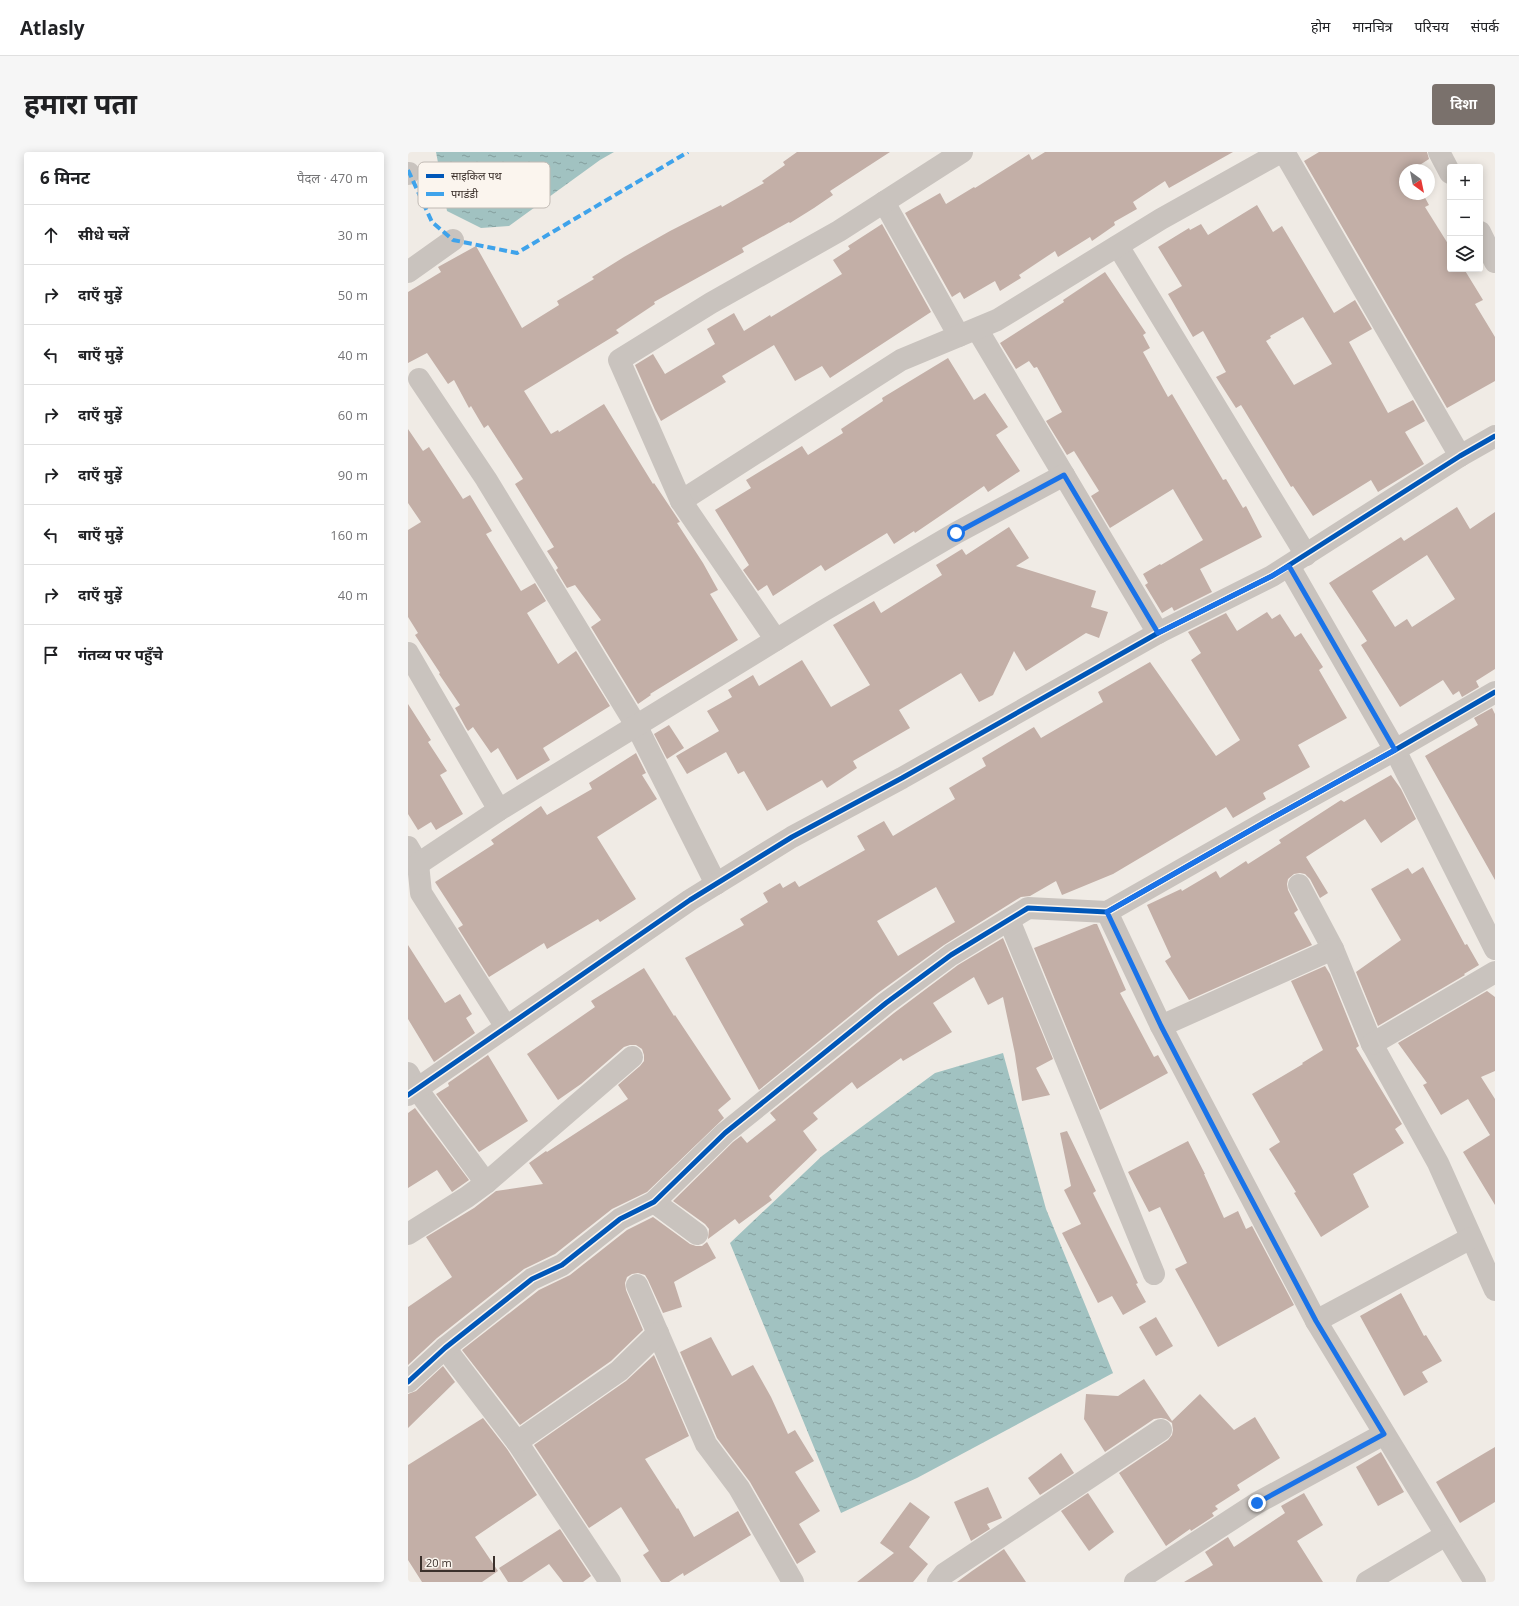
<!DOCTYPE html>
<html lang="hi">
<head>
<meta charset="utf-8">
<style>
  :root { --surface:#fff; --page:#f6f6f6; --text:#202124; --muted:#757577; --line:#e0e0e0; --accent:#7a716c }
  body { margin:0; font-family:"Open Sans","Noto Sans Devanagari",sans-serif; background:var(--page); color:var(--text) }
  .controls { position:absolute; right:12px; top:12px; display:grid; overflow:hidden; border-radius:4px; box-shadow:0 2px 10px #0003 }
  .controls button { width:36px; height:36px; display:grid; place-items:center; padding:0; border:0; border-bottom:1px solid var(--line); background:var(--surface); color:var(--text); font:20px sans-serif }
  .compass { position:absolute; left:991px; top:12px; width:36px; height:36px; border-radius:50%; background:var(--surface); box-shadow:0 2px 10px #0003; rotate:147deg }
  .scale { position:absolute; left:12px; bottom:10px; width:75px; box-sizing:border-box; padding-left:4px; border:2px solid #3b302b; border-top:0; font-size:11px; line-height:14px; white-space:nowrap; color:#3b302b; -webkit-text-stroke:3px #fbf5ee; paint-order:stroke }
  .stop { position:absolute; width:12px; height:12px; margin:-9px; border:3px solid #1a73e8; border-radius:50%; background:#fff }
  .stop.end { background:#1a73e8; border-color:#fff; box-shadow:0 1px 4px #0008 }
  .list { margin:0; padding:0; list-style:none }
  h2 { display:flex; justify-content:space-between; align-items:center; height:52px; margin:0; padding:0 16px; font-size:17px }
  h2 small { font-size:13px; font-weight:400; color:var(--muted) }
  .list li { display:grid; grid-template-columns:26px 1fr auto; gap:12px; align-items:center; box-sizing:border-box; height:60px; padding:0 16px; border-top:1px solid var(--line) }
  .list b { display:block; font-size:15px; white-space:nowrap }
  .list em { font-size:13px; font-style:normal; color:var(--muted) }
  .icon { flex:none; width:22px; height:22px; fill:none; stroke:currentColor; stroke-width:2; stroke-linecap:round; stroke-linejoin:round }
  .map { position:relative; flex:none; width:1087px; height:1430px; overflow:hidden; border-radius:4px }
  header { display:flex; align-items:center; gap:24px; box-sizing:border-box; height:56px; padding:0 20px; background:var(--surface); border-bottom:1px solid var(--line) }
  header strong { font-size:19px }
  nav { display:flex; gap:22px; margin-inline-start:auto; font-size:14px }
  .intro { display:flex; align-items:center; justify-content:space-between; box-sizing:border-box; height:96px; padding:0 24px }
  h1 { margin:0; font-size:28px }
  .button { padding:10px 18px; border-radius:4px; background:var(--accent); color:#fff; font-size:14px; font-weight:700 }
  main { display:flex; gap:24px; padding:0 24px }
  aside { flex:1; background:var(--surface); border-radius:4px; box-shadow:0 2px 10px #0003 }
  .map>svg:first-child { display:block }
  .water { fill:url(#water-ripples) }
  .building { fill:#c3afa7; fill-rule:evenodd }
  .lines { fill:none; stroke-linecap:round; stroke-linejoin:round }
  .street { stroke:#c9c3be; stroke-width:22 }
  .quiet { stroke:#3fa3eb; stroke-width:4; stroke-dasharray:8 4; stroke-linecap:butt }
  .cycleway-casing { stroke:#fbf5ee; stroke-width:8 }
  .cycleway { stroke:#0057b8; stroke-width:5 }
  .route { stroke:#1a73e8; stroke-width:5 }
  .key { fill:#fbf5ee; stroke:#c1bab4; stroke-width:1 }
  .key-label { font-size:11px; fill:#3b302b }
</style>
</head>
<body>
<header>
<strong>Atlasly</strong>
<nav><a>होम</a><a>मानचित्र</a><a>परिचय</a><a>संपर्क</a></nav>
</header>
<div class="intro"><h1>हमारा पता</h1><a class="button">दिशा</a></div>
<main>
<aside>
<h2>6 मिनट<small>पैदल · 470 m</small></h2>
<ul class="list">
<li><svg class="icon" aria-label="ahead" viewBox="0 0 24 24"><path d="M12 20V5M6 11l6-6 6 6"/></svg><div><b>सीधे चलें</b></div><em>30 m</em></li>
<li><svg class="icon" aria-label="right" viewBox="0 0 24 24"><path d="M7 20v-9h11M14 6l5 5-5 5"/></svg><div><b>दाएँ मुड़ें</b></div><em>50 m</em></li>
<li><svg class="icon" aria-label="left" viewBox="0 0 24 24"><path d="M17 20v-9H6M10 6l-5 5 5 5"/></svg><div><b>बाएँ मुड़ें</b></div><em>40 m</em></li>
<li><svg class="icon" aria-label="right" viewBox="0 0 24 24"><path d="M7 20v-9h11M14 6l5 5-5 5"/></svg><div><b>दाएँ मुड़ें</b></div><em>60 m</em></li>
<li><svg class="icon" aria-label="right" viewBox="0 0 24 24"><path d="M7 20v-9h11M14 6l5 5-5 5"/></svg><div><b>दाएँ मुड़ें</b></div><em>90 m</em></li>
<li><svg class="icon" aria-label="left" viewBox="0 0 24 24"><path d="M17 20v-9H6M10 6l-5 5 5 5"/></svg><div><b>बाएँ मुड़ें</b></div><em>160 m</em></li>
<li><svg class="icon" aria-label="right" viewBox="0 0 24 24"><path d="M7 20v-9h11M14 6l5 5-5 5"/></svg><div><b>दाएँ मुड़ें</b></div><em>40 m</em></li>
<li><svg class="icon" aria-label="arrive" viewBox="0 0 24 24"><path d="M6 21V4h12l-3 4 3 4H6"/></svg><div><b>गंतव्य पर पहुँचे</b></div></li>
</ul>
</aside>
<div class="map">
<svg width="1087" height="1430" viewBox="0 0 1087 1430">
  <defs>
    <pattern id="water-ripples" width="26" height="14" patternUnits="userSpaceOnUse"><rect width="26" height="14" fill="#a1c2c1"/><path d="M2 4q2-2 4 0t4 0M15 11q2-2 4 0t4 0" fill="none" stroke="#849e9d"/></pattern>
  </defs>
  <rect width="100%" height="100%" fill="#f0ebe5"/>
  <!-- water -->
  <g class="water">
    <path d="M28 0H206L192 8 101 74 73 76 39 59Z"/>
    <path d="M595 901 638 1057 705 1221 509 1326 433 1361 322 1091 414 1004 527 921Z"/>
  </g>
  <!-- building -->
  <g class="building">
    <path d="M389 0H482L422 39 425 43 406 56 382 71 381 70 334 96 336 100 246 150 247 152 208 178 211 181 116 239 143 282 150 278 151 280 196 252 245 332 246 331 272 370 269 371 295 411 310 438 302 442 330 488 242 542 243 543 230 552 183 475 193 468 167 433 159 436 148 418 150 416 139 399 146 395 107 332 115 327 80 273 76 276 63 254 61 256 46 228 40 232 19 201 0 211V140L33 120 30 115 68 94 114 176 151 153 149 149 186 127 184 125 216 105 262 79 313 53 314 55 356 31 354 29 377 13 375 10Z"/>
    <path d="M637 0H825L761 36 757 29 725 50 729 57 706 70 707 73 684 89 682 85 650 105 647 99 611 123 613 126 592 139 587 129 556 147 552 140 544 145 497 61 532 41 538 52 566 35 567 36 621 2 624 8Z"/>
    <path d="M911 0H1019L1021 7 1004 18H997V42H1015L1021 53 1017 55 1042 95V117H1056L1075 148 1067 152 1087 185V229L1039 256 896 9Z"/>
    <path d="M849 53 865 80 874 74 926 161 947 148 964 177 941 190 980 261 1005 248 1017 269 997 280 1016 312 970 340 963 328 905 364 885 334 883 335 833 253 828 256 808 225 818 220 795 179 785 185 760 142 774 134 750 95 781 76 782 78 793 72 800 83ZM895 165 924 212 886 233 858 189 863 186 862 184Z"/>
    <path d="M474 72 523 160 422 226 414 214 387 229 366 193 314 224 318 230 253 269 247 258 227 213 245 202 257 222 307 192 299 177 326 161 336 179 362 163 363 165 434 122 425 108 442 97 440 94Z"/>
    <path d="M697 120 738 181 735 183 742 196 735 200 760 245 764 242 815 328 818 327 835 356 838 354 854 385 792 417 804 440 766 459 764 455 754 461 737 433 740 431 735 422 752 412 753 413 795 388 765 337 702 376 683 344 691 339 666 299 659 303 638 269 654 260 629 215 626 216 621 209 608 217 592 191 656 150 655 148Z"/>
    <path d="M540 206 566 248 577 241 600 275 588 283 612 319 580 340 576 334 507 381 506 379 486 392 479 381 417 419 413 413 365 444 359 433 350 439 335 418 341 413 307 358 343 336 338 328 394 294 400 303 435 281 433 277 475 249 474 246Z"/>
    <path d="M0 277 15 299 21 295 55 347 62 343 84 379 78 382 113 439 127 431 138 449 119 461 150 512 168 499 202 554 135 596 142 608 109 628 90 596 83 601 65 575 60 579 58 576 47 556 52 553 31 522 32 521 7 483 10 481 0 465V378L13 370 0 351Z"/>
    <path d="M1049 355 1062 377 1087 360V517L1068 529 1071 535 1054 545 1051 539 1045 543 1035 528 992 555 953 493 959 489 921 431 993 385 996 389ZM1019 403 1047 447 1004 475 999 467 987 475 964 439Z"/>
    <path d="M601 375 621 406 608 414 688 439 683 455 700 460 691 486 678 481 618 519 606 499 585 543 571 550 553 521 491 558 502 576 445 609 449 616 419 636 414 628 359 659 336 619 330 622 318 600 279 622 268 604 311 579 299 559 324 545 320 538 345 523 351 534 394 508 423 555 462 533 425 473 466 449 473 461 534 423 528 413 554 397 558 403Z"/>
    <path d="M859 460 864 467 872 462 887 485 893 481 915 515 911 518 939 566 890 593 902 615 855 641 858 647 825 666 818 655 705 722 654 743 648 729 622 744 613 745 536 793 470 841 351 938 277 806 336 773 332 767 360 750 355 741 372 731 375 736 387 729 391 735 457 698 449 684 476 669 485 684 547 647 541 636 578 614 574 606 626 575 633 586 695 550 690 540 742 510 808 604 832 588 783 508 793 501 780 480 818 461 829 479ZM528 735 547 770 490 804 469 769Z"/>
    <path d="M0 552 23 588 20 590 39 619 32 623 55 662 28 678 23 670 10 678 0 662Z"/>
    <path d="M1084 556 1087 562V728L1017 604 1070 573 1066 566Z"/>
    <path d="M261 573 276 596 259 607 246 582Z"/>
    <path d="M228 601 238 621 234 623 249 647 189 685 228 747 192 770 190 767 139 797 136 791 81 825 50 776 55 773 27 730 86 692 83 688 133 654 139 663 184 637 181 631Z"/>
    <path d="M983 623 993 637 1008 667 973 691 957 667 898 705 920 741 912 746 902 727 897 722 892 721 886 722 880 727 879 732 880 738 890 758 886 761 904 793 781 848 757 809 763 805 739 753 773 737 774 739 808 719 812 726 838 709 840 712 873 691 871 688 933 648 936 650Z"/>
    <path d="M1015 715 1057 793 1059 792 1071 813 1056 822 1057 823 970 874 948 820 993 788 963 737 1000 716 1004 722Z"/>
    <path d="M686 772H689L718 838 712 841 746 905 750 903 760 921 692 958 626 796Z"/>
    <path d="M595 786 645 907 628 916 642 943 614 949 607 902 595 845 580 853 566 825 525 851 544 880 495 909 493 906 449 937 444 930 405 961 410 967 395 979 409 998 361 1044 364 1048 331 1072 327 1067 300 1087 301 1077 297 1072 265 1049 325 990 333 984 339 991 368 968 362 961 486 861 550 813Z"/>
    <path d="M0 793 37 851 52 842 64 862 58 866 67 881 26 910 0 867Z"/>
    <path d="M917 814 922 822 951 894 948 896 994 972 987 977 996 991 945 1022 961 1055 913 1085 886 1041 888 1040 861 997 872 990 844 942 895 912 894 911 915 898 883 829Z"/>
    <path d="M236 816 266 864 267 863 323 947 310 958 316 966 239 1040 204 1057 147 1102 116 1117 29 1186 0 1213V1155L44 1125 18 1085 66 1056 88 1039 135 1032 121 1011 138 999 139 1000 220 947 210 933 232 914 236 909V903L234 897 228 893H222L216 895 173 932 150 948 119 902 187 855 183 849Z"/>
    <path d="M1079 839 1087 845V919L1073 925 1087 947V1053L1055 1000 1082 983 1060 947 1033 963 1015 933 1019 931 990 891Z"/>
    <path d="M80 903 120 969 71 1000 28 942 41 934 40 931Z"/>
    <path d="M7 956 61 1028 44 1040 29 1018 0 1036V961Z"/>
    <path d="M659 979 688 1039 685 1041 730 1131 728 1132 738 1150 715 1163 704 1144 690 1151 654 1081 673 1072 656 1038 663 1034 652 981Z"/>
    <path d="M780 989 797 1022H796L816 1066 830 1059 838 1077 844 1074 886 1153 810 1195 767 1117 779 1111 752 1055 741 1060 720 1020Z"/>
    <path d="M245 1065 282 1092 288 1094H294L299 1090 308 1106 266 1130 274 1155 255 1161 240 1128 237 1123 230 1121 224 1122 219 1125 217 1131 218 1138 235 1178 203 1209 112 1273 54 1198 131 1138 162 1123 219 1078Z"/>
    <path d="M993 1141 1016 1184 1018 1183 1034 1209 1014 1220 1020 1230 996 1244 952 1164Z"/>
    <path d="M748 1165 765 1194 748 1204 731 1175Z"/>
    <path d="M303 1185 324 1224 345 1213 363 1245 380 1282 387 1278 406 1309 387 1320 412 1359 391 1372 408 1400 389 1412 342 1330 309 1286 272 1200Z"/>
    <path d="M246 1203 281 1284 237 1307 269 1357 270 1356 286 1385 330 1359 343 1383 276 1424 275 1421 261 1430H253L235 1403 241 1399 213 1355 181 1376 126 1293 218 1229Z"/>
    <path d="M35 1214 47 1230 0 1276V1242L8 1239Z"/>
    <path d="M736 1227 764 1269 792 1242 826 1278 847 1265 872 1306 829 1333 832 1338 807 1354 810 1357 804 1361 806 1364 783 1379 782 1377 758 1394 711 1321 760 1288 764 1283 765 1278 764 1271 758 1267 753 1266 746 1267 697 1300 676 1267 678 1242 710 1244Z"/>
    <path d="M75 1266 99 1297 129 1343 67 1385 90 1419 74 1430H14L0 1408V1313Z"/>
    <path d="M1087 1295V1350L1052 1371 1028 1330Z"/>
    <path d="M973 1300 996 1340 970 1354 948 1315Z"/>
    <path d="M653 1301 666 1321 632 1343 620 1326Z"/>
    <path d="M580 1335 594 1366 579 1372 582 1377 563 1389 546 1350Z"/>
    <path d="M680 1341 706 1380 681 1399 653 1359Z"/>
    <path d="M896 1341 915 1373 889 1389 915 1430H776L805 1413 797 1400 820 1385 826 1395 877 1361 873 1354Z"/>
    <path d="M502 1350 522 1365 501 1395 520 1412 505 1430H449L486 1401 472 1391Z"/>
    <path d="M152 1377 183 1424 175 1430H155L141 1412 114 1430H100L91 1416Z"/>
    <path d="M596 1397 618 1430H549L564 1419Z"/>
  </g>
  <g class="lines">
    <!-- street -->
    <g class="street">
      <path d="M876 0 1052 304"/>
      <path d="M1031 0 1042 21"/>
      <path d="M0 22 1 21"/>
      <path d="M476 50 551 184"/>
      <path d="M1072 80 1087 110"/>
      <path d="M710 94 898 403"/>
      <path d="M0 120 45 88"/>
      <path d="M569 177 750 481"/>
      <path d="M11 227 78 327 228 573 308 732"/>
      <path d="M273 349 493 208 589 168 753 67 873 0"/>
      <path d="M881 414 987 598 1087 797"/>
      <path d="M368 488 273 349 211 208 303 151 431 79 554 0"/>
      <path d="M0 501 91 658"/>
      <path d="M0 695 10 712 13 741 98 875"/>
      <path d="M10 712 91 658 415 459 548 381 656 323"/>
      <path d="M891 733 925 797 964 892 1030 1011 1087 1138"/>
      <path d="M699 760 753 874 908 1169 1067 1430"/>
      <path d="M601 768 746 1122"/>
      <path d="M753 874 925 797"/>
      <path d="M964 892 1087 820"/>
      <path d="M0 921 9 937 78 1031"/>
      <path d="M0 943 282 748 384 685 494 626 750 481 864 424 1052 304 1087 284"/>
      <path d="M246 1050 289 1082"/>
      <path d="M0 1082 59 1045 78 1031 224 905"/>
      <path d="M229 1133 298 1292 331 1336 385 1430"/>
      <path d="M908 1169 1063 1086"/>
      <path d="M37 1196 109 1290 202 1430"/>
      <path d="M0 1230 37 1196 124 1127 154 1113 212 1067 246 1050 317 981 478 851 543 803 620 756 699 760 857 670 987 598 1087 540"/>
      <path d="M109 1290 211 1219 250 1181"/>
      <path d="M530 1430 536 1422 753 1278"/>
      <path d="M727 1430 849 1351 976 1282"/>
      <path d="M959 1430 1038 1383"/>
    </g>
    <!-- quiet -->
    <path class="quiet" d="M0 18 24 70 45 88 109 101 280 0"/>
    <!-- cycleway casing -->
    <g class="cycleway-casing">
      <g id="cycleway">
        <path d="M0 943 282 748 384 685 494 626 750 481 864 424 1052 304 1087 284"/>
        <path d="M0 1230 37 1196 124 1127 154 1113 212 1067 246 1050 317 981 478 851 543 803 620 756 699 760 857 670 987 598 1087 540"/>
      </g>
    </g>
    <!-- cycleway -->
    <use href="#cycleway" class="cycleway"/>
  </g>
  <g class="lines">
    <!-- route -->
    <path class="route" d="M548 381 656 323 750 481 864 424 881 414 987 598 857 670 699 760 753 874 822 1007 908 1169 976 1282 849 1351"/>
  </g>
  <!-- legend -->
  <rect x="10" y="10" width="132" height="46" rx="6" class="key"/>
  <rect x="18" y="22" width="18" height="4" fill="#0057b8"/>
  <rect x="18" y="40" width="18" height="4" fill="#3fa3eb"/>
  <g class="key-label">
    <text x="43" y="28">साइकिल पथ</text>
    <text x="43" y="46">पगडंडी</text>
  </g>
</svg>
<div class="controls">
<button>+</button>
<button>−</button>
<button><svg class="icon" aria-label="layers" viewBox="0 0 24 24"><path d="M12 4l9 5-9 5-9-5zM3 14l9 5 9-5"/></svg></button>
</div>
<svg class="compass" viewBox="-18 -18 36 36"><path d="M0-13l5 13h-10z" fill="#e53935"/><path d="M0 13l5-13h-10z" fill="#757577"/></svg>
<div class="scale">20 m</div>
<div class="stop" style="left:548px;top:381px"></div>
<div class="stop end" style="left:849px;top:1351px"></div>
</div>
</main>
</body>
</html>
